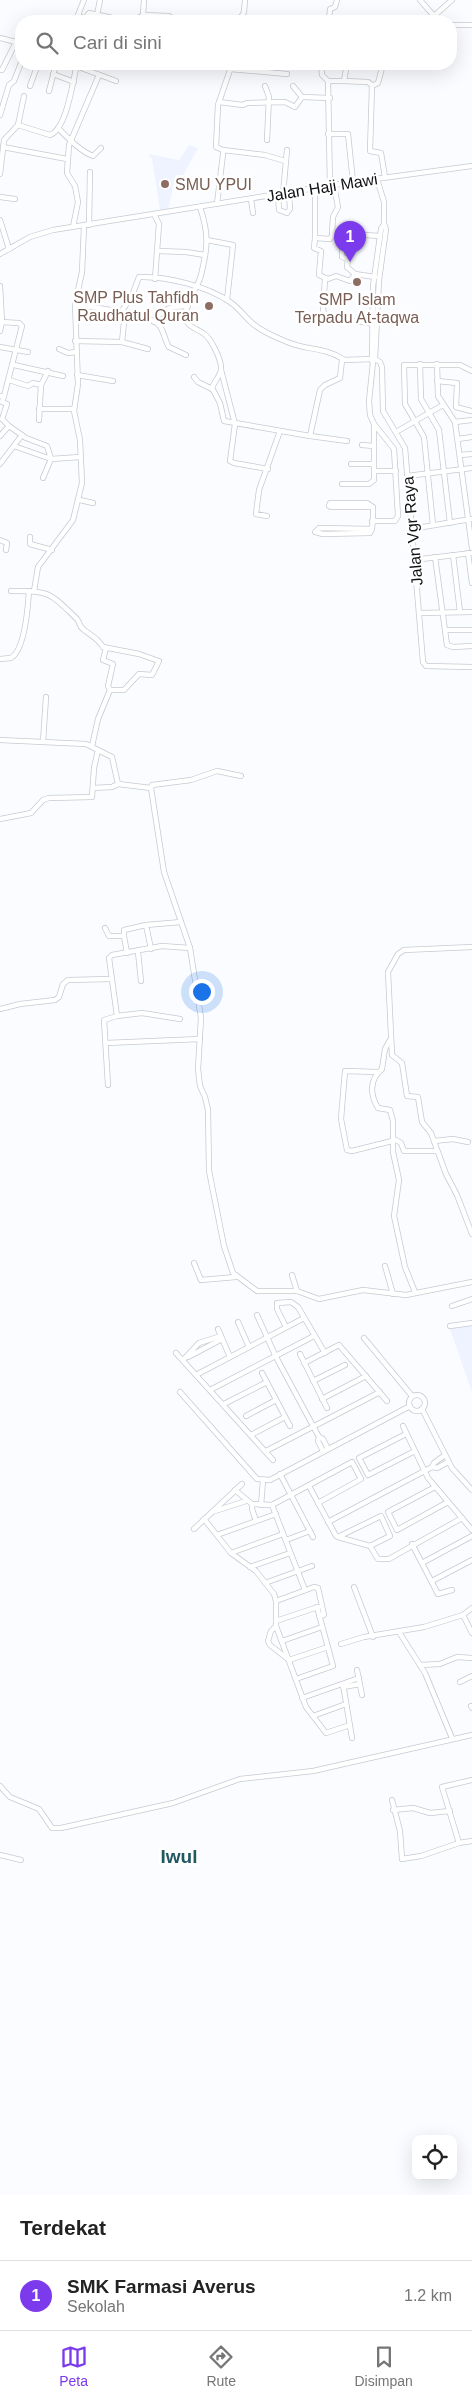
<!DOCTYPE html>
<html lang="id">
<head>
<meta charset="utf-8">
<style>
  :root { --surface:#fff; --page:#f2f2f2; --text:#222; --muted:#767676; --line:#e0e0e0; --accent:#7c3aed }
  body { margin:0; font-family:Arial,sans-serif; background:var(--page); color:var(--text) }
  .controls { position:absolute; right:15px; bottom:15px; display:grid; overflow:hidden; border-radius:10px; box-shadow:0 5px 20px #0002 }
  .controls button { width:45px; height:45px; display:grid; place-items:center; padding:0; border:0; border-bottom:1px solid var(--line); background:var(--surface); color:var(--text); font:25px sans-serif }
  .you { position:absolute; left:201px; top:991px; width:18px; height:18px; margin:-12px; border:4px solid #fff; border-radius:50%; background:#1a73e8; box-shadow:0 0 0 8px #1a73e833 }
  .badge { display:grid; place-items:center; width:32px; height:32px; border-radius:50%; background:var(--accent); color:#fff; font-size:16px; font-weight:700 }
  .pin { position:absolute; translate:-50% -41px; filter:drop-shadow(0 1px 2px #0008) }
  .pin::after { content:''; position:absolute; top:26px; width:18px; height:15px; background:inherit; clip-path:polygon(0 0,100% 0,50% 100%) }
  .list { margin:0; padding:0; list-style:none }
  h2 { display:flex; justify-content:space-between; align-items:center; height:65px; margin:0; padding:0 20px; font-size:21px }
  h2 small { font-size:16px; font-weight:400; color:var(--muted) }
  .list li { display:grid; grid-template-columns:32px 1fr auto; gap:15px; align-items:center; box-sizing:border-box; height:70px; padding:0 20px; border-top:1px solid var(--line) }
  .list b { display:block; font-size:19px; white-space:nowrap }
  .list p { margin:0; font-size:16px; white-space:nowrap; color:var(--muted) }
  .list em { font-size:16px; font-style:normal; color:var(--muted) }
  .icon { flex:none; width:28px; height:28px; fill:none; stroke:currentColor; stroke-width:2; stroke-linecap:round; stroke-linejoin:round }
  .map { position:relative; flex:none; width:472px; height:2195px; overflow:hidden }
  .search { position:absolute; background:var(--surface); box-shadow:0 5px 20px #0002; left:15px; right:15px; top:15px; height:55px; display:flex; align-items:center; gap:12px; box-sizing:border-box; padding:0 18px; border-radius:20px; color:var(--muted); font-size:19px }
  .sheet { height:135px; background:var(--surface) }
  nav { display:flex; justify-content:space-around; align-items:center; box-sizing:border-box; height:70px; border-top:1px solid var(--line); background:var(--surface); font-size:14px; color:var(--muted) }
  nav a { display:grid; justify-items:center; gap:2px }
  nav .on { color:var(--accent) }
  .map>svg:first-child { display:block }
  .built { fill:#eef3ff }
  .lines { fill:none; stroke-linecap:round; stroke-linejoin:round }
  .minor-casing { stroke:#c7cad2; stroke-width:6 }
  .minor { stroke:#fff; stroke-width:4.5 }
  .education-dot { fill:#8d6e63; stroke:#fff; stroke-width:2 }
  .labels { text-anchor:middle; stroke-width:5; stroke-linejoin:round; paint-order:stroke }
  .education-label { font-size:16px; fill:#785e54; stroke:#fff; text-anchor:start }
  .street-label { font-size:16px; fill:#101114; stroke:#fff }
  .quarter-label { font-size:19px; font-weight:bold; fill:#225864; stroke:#fff }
</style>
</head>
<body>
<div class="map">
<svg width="472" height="2195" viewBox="0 0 472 2195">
  <rect width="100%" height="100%" fill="#fafcff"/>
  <!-- built -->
  <g class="built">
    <path d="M189 145 198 148 183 175H176L168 209 160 210 152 159 148 154 179 160Z"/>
    <path d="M471 1324 472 1327V1392L450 1329Z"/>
  </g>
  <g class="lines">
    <!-- minor casing -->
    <g class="minor-casing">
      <g id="minor">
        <path d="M420 0 434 16"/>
        <path d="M97 15 100 0"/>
        <path d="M143 15 169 16"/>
        <path d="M84 19 78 15 84 0"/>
        <path d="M83 21 89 13 127 21"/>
        <path d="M134 21 143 15 144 0"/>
        <path d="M239 21 244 12 245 0"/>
        <path d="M329 21 330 9 335 7 337 0"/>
        <path d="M437 21 434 16 452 0"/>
        <path d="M451 25H472"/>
        <path d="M451 37 453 39"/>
        <path d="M0 38 16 42 2 70H0"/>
        <path d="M321 64 322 75 328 81"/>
        <path d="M76 66 116 81"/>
        <path d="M230 69 287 74"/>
        <path d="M53 74 74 82"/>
        <path d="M344 81 368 82 372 85 370 151 381 153 385 177"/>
        <path d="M30 86 38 64"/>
        <path d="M265 86 269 97 267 140"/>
        <path d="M293 86 302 97 330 98"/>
        <path d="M372 86 378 83 383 64"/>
        <path d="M49 91 56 64"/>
        <path d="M219 102 243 105 247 103 285 102 295 107 302 97"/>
        <path d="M0 115 9 85 14 81 21 63"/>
        <path d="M18 125 50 135C67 129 73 80 77 64"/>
        <path d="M58 128C68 138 80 151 93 156L101 148"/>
        <path d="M328 134H348L353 182"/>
        <path d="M3 147 67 159"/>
        <path d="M223 150 265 155 285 161"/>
        <path d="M0 174 4 140 18 125 24 96"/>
        <path d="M330 186 328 81H344L347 64"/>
        <path d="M315 188V238L330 239 334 233 380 236"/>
        <path d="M283 194 287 150"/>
        <path d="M278 195 279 210 287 213 290 209 289 193"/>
        <path d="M0 197 15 199"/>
        <path d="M251 199 253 213"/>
        <path d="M217 204 223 154V150L216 147 218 105 232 64"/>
        <path d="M200 207C209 234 208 247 201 275 198 289 181 307 187 322 189 327 199 330 203 333 211 338 222 360 221 370 220 376 214 382 212 388L220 403 224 421 310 436 320 390 325 385 340 378 342 360 375 359"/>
        <path d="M154 214 159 224 155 279"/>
        <path d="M0 220 9 249"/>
        <path d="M89 225 90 172"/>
        <path d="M73 227 78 202 75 186 67 173 69 145 99 75"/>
        <path d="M332 233 333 217 338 207 334 185"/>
        <path d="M315 238 314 248 321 251 319 275 328 279 336 276 350 281 355 274 375 277"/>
        <path d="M207 240 233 245 227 300"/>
        <path d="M158 251 186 252 205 255"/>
        <path d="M342 251V257L348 259 347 267 355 274"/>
        <path d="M0 254 30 237 53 230 353 182 472 166"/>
        <path d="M325 279 323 309 325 318 371 323"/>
        <path d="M0 286 2 322 0 331"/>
        <path d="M75 304C92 308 149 313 159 325 164 331 165 341 169 347L186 355"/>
        <path d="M121 312 132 296 139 277C166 276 207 286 230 302 239 308 245 317 252 323 260 330 275 337 285 341 306 351 322 346 343 359"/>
        <path d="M0 322 19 323 22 326 4 396H0"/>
        <path d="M154 322C161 308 173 306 188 306"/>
        <path d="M75 341 122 342 125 312"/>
        <path d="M122 342 148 349"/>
        <path d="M0 347 28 352"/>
        <path d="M59 349 68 353 76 352"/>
        <path d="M375 359 380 362 382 367 383 411 405 448 423 662 426 666 472 667"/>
        <path d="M372 361 373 286 381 229 384 224"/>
        <path d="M420 364 421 399 439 430 450 523"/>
        <path d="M437 364 438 396 455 422 472 548"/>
        <path d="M14 365 63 376"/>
        <path d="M221 370 235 424 230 461 234 463 268 469"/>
        <path d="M77 375 113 381"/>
        <path d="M194 377 198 382 212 389"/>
        <path d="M9 380 28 386 33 383 41 385"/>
        <path d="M437 381 457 383 456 407 471 411"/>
        <path d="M4 396 2 402 7 404 2 419 9 426"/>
        <path d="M39 409H74"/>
        <path d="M39 420 41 385 48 371"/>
        <path d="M455 422 472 420"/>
        <path d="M396 432 443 405"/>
        <path d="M0 436 9 426 26 438 47 446 51 459 80 457"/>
        <path d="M310 436 347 441"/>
        <path d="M458 439 472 437"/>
        <path d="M362 445 374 446"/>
        <path d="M14 446 51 459 43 478"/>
        <path d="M460 455 472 454"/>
        <path d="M0 464 22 435"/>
        <path d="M351 464H374"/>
        <path d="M374 471H396"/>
        <path d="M407 476 472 468"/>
        <path d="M342 484H369L374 480V424L370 415 369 401 373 362 375 359 379 280 386 229 384 224V202L377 179"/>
        <path d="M80 500 93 503"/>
        <path d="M267 516 256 514 259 490 280 431"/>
        <path d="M372 521H395L398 516 394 449 374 424"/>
        <path d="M433 525 424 437 405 404 404 365H460L472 371"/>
        <path d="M372 529 319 528 315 532 323 534 370 533C374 527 373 515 373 507H331L329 506 330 503H367L373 507"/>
        <path d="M411 529 471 519"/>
        <path d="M30 537V544L52 550"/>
        <path d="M0 540 7 543 6 550"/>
        <path d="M468 553 472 583"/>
        <path d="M453 555 460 612"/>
        <path d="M435 557 447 645 453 647 472 646"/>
        <path d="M413 560 472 553"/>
        <path d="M11 591C50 590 50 593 77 619 80 623 79 626 83 629 91 636 97 637 103 647L139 654 159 661 152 675 139 674 124 690H110"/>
        <path d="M34 591 38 567 73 520 82 483 80 440 74 411 78 384 75 304 82 272 84 226"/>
        <path d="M420 613 472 612"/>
        <path d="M445 630H472"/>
        <path d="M0 659 11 658C25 650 28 607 29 591"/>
        <path d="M0 740 86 744 112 757 118 784 151 788 164 872 190 948 201 1018 198 1069 200 1086 205 1097 208 1110 209 1171 224 1246 233 1273 257 1291H297L319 1299 363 1290 406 1295 472 1282"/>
        <path d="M43 742 46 697"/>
        <path d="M92 746 98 719 110 690 108 686 113 664 103 660 106 648"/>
        <path d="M93 788 112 787 118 784"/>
        <path d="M151 788 152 785 191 780 217 771 241 776"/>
        <path d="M0 819 31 813 43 800 49 798 92 797 94 768 98 750"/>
        <path d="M105 928 109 936H124L127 953"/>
        <path d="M124 936V930L146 925"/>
        <path d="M472 947 404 950 398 954 388 972 392 1055 402 1063 407 1096 418 1097 422 1122 431 1133 446 1174 457 1195 472 1234"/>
        <path d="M151 949 146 925 181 922"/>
        <path d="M138 952 141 981"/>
        <path d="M0 1009 20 1004 55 1000 59 997 63 984 68 980 111 979"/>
        <path d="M117 1016 142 1013 180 1019"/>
        <path d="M390 1040 385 1049 382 1069C369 1080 370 1095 378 1108L390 1110 393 1121V1152L399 1180 394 1216 405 1267 415 1292"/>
        <path d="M106 1043 200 1039"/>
        <path d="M378 1072 345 1071 341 1119 347 1150 352 1151 396 1140 401 1143 404 1151H437"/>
        <path d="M108 1085 104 1020 117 1016 109 958 112 955 162 946 190 948"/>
        <path d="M434 1141 453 1139 468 1142"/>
        <path d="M194 1263 201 1280 236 1277"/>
        <path d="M385 1266 393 1294"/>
        <path d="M292 1275 297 1291"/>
        <path d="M452 1306 472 1299"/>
        <path d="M257 1315 276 1357 319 1437 323 1439 328 1449"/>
        <path d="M238 1322 249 1347"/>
        <path d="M450 1326 472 1323"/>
        <path d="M286 1327 277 1309V1303L291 1302 298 1307 325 1353"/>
        <path d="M218 1329 230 1357"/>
        <path d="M364 1338 412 1396"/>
        <path d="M176 1353 273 1460"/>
        <path d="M300 1354 327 1408"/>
        <path d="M188 1357 222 1339"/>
        <path d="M183 1360 199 1343 221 1336"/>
        <path d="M304 1363 339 1345 387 1401"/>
        <path d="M262 1373 290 1426"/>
        <path d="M196 1375 304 1318"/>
        <path d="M313 1381 345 1365"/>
        <path d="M210 1390 314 1336"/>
        <path d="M180 1392 257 1479 270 1480 410 1406"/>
        <circle cx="417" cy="1403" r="8"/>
        <path d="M322 1399 366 1376"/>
        <path d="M224 1404 267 1382"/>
        <path d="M422 1409 452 1468 472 1490"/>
        <path d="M246 1416 276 1400"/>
        <path d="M403 1426 428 1478 472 1530"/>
        <path d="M406 1434 359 1458 368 1475 415 1451"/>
        <path d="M251 1435 285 1417"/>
        <path d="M319 1437 318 1441 323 1451"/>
        <path d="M266 1451 380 1392"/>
        <path d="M432 1467 434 1463 445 1455"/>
        <path d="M280 1474 313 1537"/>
        <path d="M309 1486 336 1536 338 1537 370 1546 390 1536 381 1516 338 1537"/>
        <path d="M435 1487 388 1512 397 1530 448 1502"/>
        <path d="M235 1490 252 1504 272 1505 352 1462 361 1479 318 1503"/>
        <path d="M252 1504V1509L256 1521"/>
        <path d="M261 1505 263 1481"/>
        <path d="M272 1505 305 1590"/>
        <path d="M212 1512 246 1501"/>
        <path d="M204 1519 231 1553 256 1571 274 1594 276 1601V1626L306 1707 326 1733 350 1725"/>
        <path d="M328 1522 432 1467 437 1468 448 1462"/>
        <path d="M194 1529 242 1484"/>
        <path d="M217 1535 276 1514"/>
        <path d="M286 1540 310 1531"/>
        <path d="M412 1544 438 1594 452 1590"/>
        <path d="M370 1546 378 1559H389L462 1518"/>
        <path d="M231 1553 283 1534"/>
        <path d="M422 1563 472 1536"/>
        <path d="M250 1567 290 1553"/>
        <path d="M432 1581 472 1560"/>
        <path d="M265 1583 312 1566"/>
        <path d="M354 1587 373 1637"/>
        <path d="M276 1601 314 1587 318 1588 324 1615 319 1616"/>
        <path d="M472 1608 463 1615 472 1633"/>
        <path d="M276 1621 318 1607"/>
        <path d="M276 1626 271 1631 268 1641 270 1645 289 1660 328 1647"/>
        <path d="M399 1632 425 1673 452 1738"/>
        <path d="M282 1641 322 1627"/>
        <path d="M341 1644 364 1637 424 1627 463 1615"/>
        <path d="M420 1665 440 1664 457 1657 472 1658"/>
        <path d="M357 1670 362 1695"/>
        <path d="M296 1679 333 1666 317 1607"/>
        <path d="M460 1682 472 1676"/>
        <path d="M343 1684 352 1738"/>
        <path d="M343 1687 360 1684"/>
        <path d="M302 1698 359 1678"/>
        <path d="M471 1706 472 1708"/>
        <path d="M313 1716 346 1704"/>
        <path d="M472 1780 442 1787 459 1843 472 1841"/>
        <path d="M0 1786 10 1797 39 1809 52 1828H61L173 1803 240 1779 313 1771 472 1735"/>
        <path d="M392 1800 400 1831 402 1859 421 1856 459 1843"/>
        <path d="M393 1810 413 1808 430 1813 450 1811"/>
        <path d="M0 1855 21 1860"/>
      </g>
    </g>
    <!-- minor -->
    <use href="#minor" class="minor"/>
  </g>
  <!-- markers -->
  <g class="education-dot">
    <circle cx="165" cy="184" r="5"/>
    <circle cx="357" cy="282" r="5"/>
    <circle cx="209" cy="306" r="5"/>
  </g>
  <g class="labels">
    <!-- education labels -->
    <g class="education-label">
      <text x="175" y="190">SMU YPUI</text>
      <text x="199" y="303" text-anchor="end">SMP Plus Tahfidh<tspan x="199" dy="18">Raudhatul Quran</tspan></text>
      <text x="357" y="305" text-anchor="middle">SMP Islam<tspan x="357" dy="18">Terpadu At-taqwa</tspan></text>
    </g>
    <!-- street labels -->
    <g class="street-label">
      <text transform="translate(322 187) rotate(-9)" y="6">Jalan Haji Mawi</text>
      <text transform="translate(412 531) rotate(-95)" y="6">Jalan Vgr Raya</text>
    </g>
    <!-- quarter labels -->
    <g class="quarter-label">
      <text x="179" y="1863">Iwul</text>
    </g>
  </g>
</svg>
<div class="controls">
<button><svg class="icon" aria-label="locate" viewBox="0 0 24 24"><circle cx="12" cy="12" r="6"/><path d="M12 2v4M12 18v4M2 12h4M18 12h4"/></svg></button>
</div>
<div class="you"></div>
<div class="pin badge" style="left:350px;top:262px">1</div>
<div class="search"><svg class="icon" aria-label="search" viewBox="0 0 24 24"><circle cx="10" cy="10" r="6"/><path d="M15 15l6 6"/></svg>Cari di sini</div>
</div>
<section class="sheet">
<h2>Terdekat<small></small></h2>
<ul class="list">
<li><span class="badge">1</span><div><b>SMK Farmasi Averus</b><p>Sekolah</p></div><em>1.2 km</em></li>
</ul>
</section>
<nav>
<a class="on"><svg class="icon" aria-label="map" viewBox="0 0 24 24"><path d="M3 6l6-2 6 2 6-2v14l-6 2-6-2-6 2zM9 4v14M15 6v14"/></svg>Peta</a>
<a><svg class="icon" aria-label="directions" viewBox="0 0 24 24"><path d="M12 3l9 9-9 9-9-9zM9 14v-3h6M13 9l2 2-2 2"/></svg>Rute</a>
<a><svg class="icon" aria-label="saved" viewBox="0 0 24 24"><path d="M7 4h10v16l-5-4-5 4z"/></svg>Disimpan</a>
</nav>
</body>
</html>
